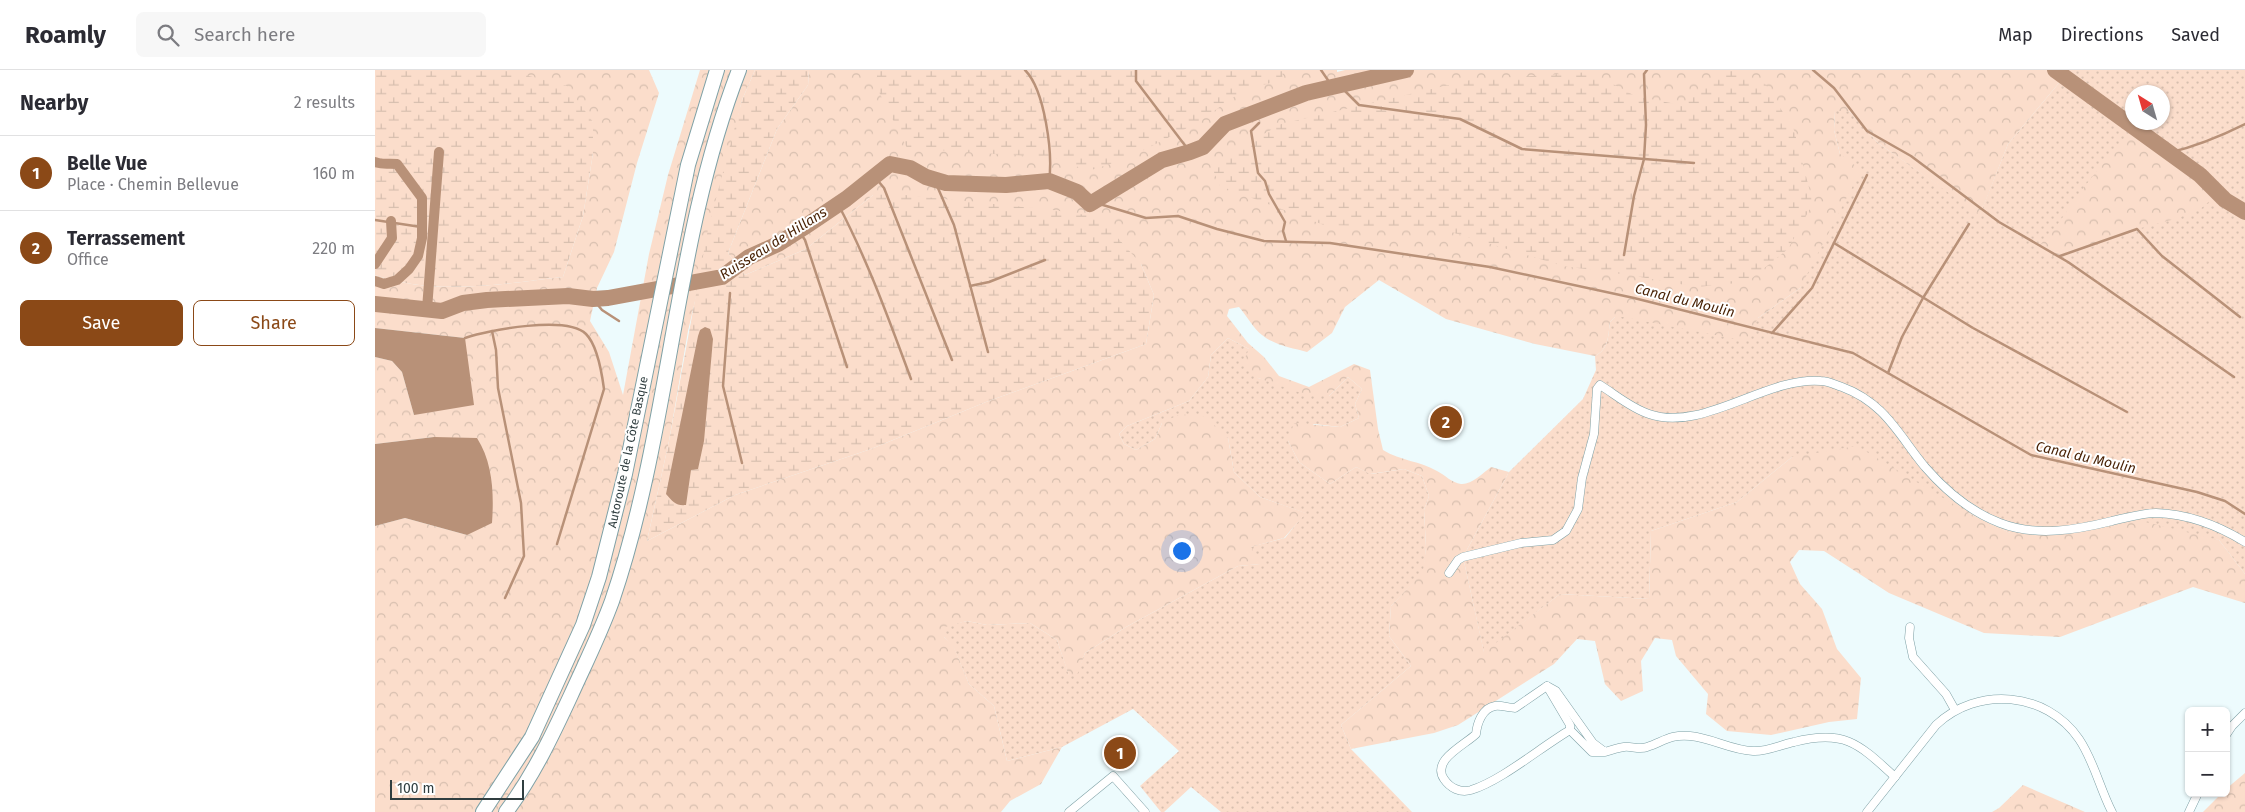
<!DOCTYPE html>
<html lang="en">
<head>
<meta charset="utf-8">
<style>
  :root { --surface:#fff; --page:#f7f7f7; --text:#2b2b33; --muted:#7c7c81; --line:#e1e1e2; --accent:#8b4917 }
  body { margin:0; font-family:"Fira Sans",sans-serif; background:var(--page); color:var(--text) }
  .controls { position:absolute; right:15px; bottom:15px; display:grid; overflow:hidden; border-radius:8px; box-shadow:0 1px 4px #0004 }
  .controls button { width:45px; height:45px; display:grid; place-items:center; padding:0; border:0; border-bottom:1px solid var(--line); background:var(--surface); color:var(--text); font:25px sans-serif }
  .compass { position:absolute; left:1750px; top:15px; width:45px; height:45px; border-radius:50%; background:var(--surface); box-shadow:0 1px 4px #0004; rotate:323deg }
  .scale { position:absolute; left:15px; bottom:12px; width:134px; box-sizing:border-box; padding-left:5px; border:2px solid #303e40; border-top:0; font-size:14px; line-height:18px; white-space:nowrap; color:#303e40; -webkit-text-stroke:4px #fff; paint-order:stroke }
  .you { position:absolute; left:806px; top:480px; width:18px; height:18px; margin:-12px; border:4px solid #fff; border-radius:50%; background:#1a73e8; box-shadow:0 0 0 8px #1a73e833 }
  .badge { display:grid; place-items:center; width:32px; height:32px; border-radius:50%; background:var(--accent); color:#fff; font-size:16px; font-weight:700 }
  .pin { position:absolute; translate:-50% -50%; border:2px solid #fff; box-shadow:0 1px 5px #0006 }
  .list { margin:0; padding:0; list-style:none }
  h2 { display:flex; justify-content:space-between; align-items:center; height:65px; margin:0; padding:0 20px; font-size:21px }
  h2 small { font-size:16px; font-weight:400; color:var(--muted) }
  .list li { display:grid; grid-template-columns:32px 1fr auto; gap:15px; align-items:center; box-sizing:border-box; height:75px; padding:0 20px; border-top:1px solid var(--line) }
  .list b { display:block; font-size:19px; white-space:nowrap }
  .list p { margin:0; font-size:16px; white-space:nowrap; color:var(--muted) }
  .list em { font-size:16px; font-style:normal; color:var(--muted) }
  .actions { display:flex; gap:10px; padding:15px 20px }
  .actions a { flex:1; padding:11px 0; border:1px solid var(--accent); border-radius:8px; text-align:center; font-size:18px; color:var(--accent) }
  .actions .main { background:var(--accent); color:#fff }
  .icon { flex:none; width:28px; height:28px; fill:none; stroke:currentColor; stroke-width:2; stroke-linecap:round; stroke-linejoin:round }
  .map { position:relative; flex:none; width:1870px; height:742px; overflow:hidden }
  header { display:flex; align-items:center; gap:30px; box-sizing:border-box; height:70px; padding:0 25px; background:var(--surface); border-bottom:1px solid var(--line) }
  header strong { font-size:24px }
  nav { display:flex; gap:28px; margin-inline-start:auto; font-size:18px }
  .search { width:350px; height:45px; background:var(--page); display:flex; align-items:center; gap:12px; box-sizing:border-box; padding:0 18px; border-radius:8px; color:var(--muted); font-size:19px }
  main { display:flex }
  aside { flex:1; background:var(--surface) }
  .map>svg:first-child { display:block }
  .grass { fill:url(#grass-dots); fill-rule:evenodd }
  .forest { fill:url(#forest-crowns) }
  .wetland { fill:url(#wetland-marsh) }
  .water { fill:#b89178 }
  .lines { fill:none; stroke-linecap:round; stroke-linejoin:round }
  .stream { stroke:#b89178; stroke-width:2.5 }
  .canal { stroke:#b89178; stroke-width:10 }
  .river { stroke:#b89178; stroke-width:16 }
  .street-casing { stroke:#7fa1a6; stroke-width:9 }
  .highway-casing { stroke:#7fa1a6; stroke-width:16 }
  .street { stroke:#fff; stroke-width:8 }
  .highway { stroke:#fff; stroke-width:14 }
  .labels { text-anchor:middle; stroke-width:4; stroke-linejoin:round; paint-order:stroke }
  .street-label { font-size:12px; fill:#303e40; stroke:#fff }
  .water-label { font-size:14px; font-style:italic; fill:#461f02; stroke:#fff }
</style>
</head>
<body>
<header>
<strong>Roamly</strong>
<div class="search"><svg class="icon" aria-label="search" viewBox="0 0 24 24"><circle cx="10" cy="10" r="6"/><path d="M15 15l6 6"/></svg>Search here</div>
<nav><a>Map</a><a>Directions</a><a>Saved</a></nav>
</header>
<main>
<aside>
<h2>Nearby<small>2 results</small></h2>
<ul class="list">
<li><span class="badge">1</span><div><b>Belle Vue</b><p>Place · Chemin Bellevue</p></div><em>160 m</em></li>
<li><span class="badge">2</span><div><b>Terrassement</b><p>Office</p></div><em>220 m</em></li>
</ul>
<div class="actions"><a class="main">Save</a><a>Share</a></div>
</aside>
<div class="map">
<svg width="1870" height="742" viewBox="0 0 1870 742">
  <defs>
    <pattern id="grass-dots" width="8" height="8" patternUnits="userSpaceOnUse" patternTransform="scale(1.25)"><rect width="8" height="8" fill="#fbddcb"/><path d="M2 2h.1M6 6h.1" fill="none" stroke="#d7bfaf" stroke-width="1.8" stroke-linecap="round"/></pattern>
    <pattern id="forest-crowns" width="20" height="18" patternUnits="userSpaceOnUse" patternTransform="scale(1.25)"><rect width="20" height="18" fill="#fbddcb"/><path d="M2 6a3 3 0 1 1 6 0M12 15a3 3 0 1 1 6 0" fill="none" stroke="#d7bfaf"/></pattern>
    <pattern id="wetland-marsh" width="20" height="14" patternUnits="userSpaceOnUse" patternTransform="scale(1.25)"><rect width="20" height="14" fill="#fbddcb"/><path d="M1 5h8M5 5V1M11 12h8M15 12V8" fill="none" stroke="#d7bfaf"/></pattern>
  </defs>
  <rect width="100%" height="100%" fill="#edfbfd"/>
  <!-- grass -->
  <g class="grass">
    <path d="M1683 0H1870V504L1844 470 1718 460 1683 466 1637 464 1593 443 1417 387 1362 432 1276 461 1274 529 1185 524 1109 583 1088 487 1134 402 1208 329 1221 300 1220 286C1234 279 1233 266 1235 252L1240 247H1248L1383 248 1425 218 1465 84 1459 60 1460 41H1474L1503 73 1605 144 1633 74 1689 7ZM1758 22H1788V52H1758Z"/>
    <path d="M853 268 874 279 883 308 954 326 973 307 987 319 980 334 984 348 965 357 939 354 913 371 924 392 955 414 981 397 996 404 1029 399 1047 406 1054 426 1049 440 1051 477 1049 502 1016 536 1014 566 1036 596 966 655 976 679 1037 742H846L816 717 789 742H786L765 716 804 681 758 639 687 677 632 691 619 636 594 614 578 576 569 567V556L592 551 612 555 655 553 682 570 694 605H701L710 583 751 557 863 496 885 494 875 477 910 468 930 443 885 427 859 402 853 368 787 353 780 369 761 380 749 374 744 364 752 356 814 331 833 307 836 285Z"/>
  </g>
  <!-- forest -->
  <g class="forest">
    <path d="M131 0H274L284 23 262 93 239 182 222 218 215 251 234 282 248 325 274 184 293 105 325 0H380L367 30 313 261 294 371 272 471 360 425 496 379 611 332 771 274 779 225 766 194 498 125 431 179 370 205 353 183 402 59 433 15 434 0H962V2L970 0H1683L1689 7 1633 74 1605 145 1503 73 1474 41H1460L1459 60 1465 84 1486 100 1425 218 1383 248 1371 271 1248 247H1240L1235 252C1233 266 1234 279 1220 286L1160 274 1071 249 1004 210 970 237 957 263 932 282C917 278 899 275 887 265 878 258 872 246 864 237L854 239 852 246 873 273 889 287 904 306 934 317 979 294 995 300 1003 359 1008 380C1026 391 1045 391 1062 401 1070 405 1077 413 1086 414 1096 415 1108 403 1116 397L1134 402 1088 487 1109 582 1185 524 1274 529 1276 461 1362 432 1417 387 1482 376 1593 443 1635 463 1685 465 1762 450 1844 470 1870 504V533L1818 517 1685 567 1609 563 1514 523 1449 481 1424 480 1415 492 1425 514 1447 539 1462 579 1486 608 1482 649 1454 652 1396 665 1352 661 1331 644 1333 624 1301 586 1297 570 1280 568 1266 591 1268 621 1246 631 1230 614 1220 571 1202 569 1179 594 1083 655 1059 663 976 679 966 655 1036 596 1014 566 1016 536 1048 502 1051 477 1049 440 1054 426 1047 406 1029 399 995 404 981 397 955 414 924 392 913 371 919 353 965 357 984 348 980 334 987 319 973 307 954 326H935L883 308 867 294 874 279 853 268 836 285 833 307 814 331 752 356 744 364 749 374 761 380 780 369 787 353 803 345 823 344 832 348 853 368 859 402 885 427 931 443 909 468 876 477 886 494 863 496 751 557 710 583 702 605 694 606 682 570 655 553 612 555 592 551 570 557 569 567 578 575 594 614 619 636 632 691 687 677 666 714 635 731 626 742H0V456L30 448 92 465 59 367 0 374V287L17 291 27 302 39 345 90 268 0 258V205C60 226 126 214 188 207L208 146 218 83V52Z"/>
    <path d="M1760 59 1825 105 1844 123 1824 140 1800 149 1762 159 1730 173 1673 188 1664 176C1679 161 1689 145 1702 127 1719 103 1739 81 1760 59Z"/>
    <path d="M1870 703V742H1828L1847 723H1851V719Z"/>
    <path d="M1648 715 1710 742H1617L1624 738Z"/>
  </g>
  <!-- wetland -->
  <g class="wetland">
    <path d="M0 0H131L192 16 218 52V83L208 146 188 207C126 214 60 226 0 205Z"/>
    <path d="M380 0H434L433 15 402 59 353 183 370 205 431 179 498 125 520 124 678 140 724 147 766 194 779 225 771 274 611 332 496 379 360 425 272 471 294 371 333 159 367 30Z"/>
    <path d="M503 0H908L907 9 866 22 822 53 751 89 713 101 681 88 532 78 501 16Z"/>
    <path d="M1348 0H1355L1389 12 1419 60 1438 133 1413 179 1372 212 1322 217 1254 205 1188 196 1063 158 949 155 845 116 836 95 906 54 1095 10 1216 2 1260 26 1306 35Z"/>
  </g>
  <!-- water -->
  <g class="water">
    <path d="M330 257 335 259 338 269 329 371 323 399 316 400 311 435C301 436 298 432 291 424L323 266 325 260Z"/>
    <path d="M0 258 90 268 99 335 39 345 27 302 17 291 0 287Z"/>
    <path d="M59 367 102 368C118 393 119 424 117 453L92 465 30 448 0 456V374Z"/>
  </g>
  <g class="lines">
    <!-- stream -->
    <g class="stream">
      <path d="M650 0C670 20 678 84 674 111"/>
      <path d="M761 0V11L815 82"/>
      <path d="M946 0 957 16"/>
      <path d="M1438 0 1459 18 1492 61 1536 86 1624 152 1693 192 1859 307"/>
      <path d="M963 14 984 35 1085 49 1147 79 1319 93"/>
      <path d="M884 53 876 61 883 103 890 111 894 124 910 152 908 161 911 171"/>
      <path d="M1793 83C1822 76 1844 67 1870 54"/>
      <path d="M499 106 509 118 577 290"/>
      <path d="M559 109 579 155 613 282"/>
      <path d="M463 134C493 191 514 250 536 309"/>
      <path d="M715 134 728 135 771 148 803 146 842 159 889 171 955 173 1115 197 1259 228 1478 283 1656 385 1822 422 1850 431 1870 444"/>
      <path d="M0 150 46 157"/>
      <path d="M424 161 430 170 472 297"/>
      <path d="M1459 173 1598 258 1752 342"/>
      <path d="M1249 185 1259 126 1269 89 1271 55 1269 4 1272 0"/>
      <path d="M1685 186 1762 159 1787 186 1865 247"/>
      <path d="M595 216 614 212 670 190"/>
      <path d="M355 223 348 316 367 393"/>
      <path d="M218 229 227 240 244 251"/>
      <path d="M117 261 121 280 123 318 146 433 149 486 130 528"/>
      <path d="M1397 263 1437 218 1492 105"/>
      <path d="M90 268C114 260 192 245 211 264 222 275 227 304 229 319L182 474"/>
      <path d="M1513 303 1527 267 1548 228 1594 154"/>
    </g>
    <!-- canal -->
    <g class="canal">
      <path d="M0 92C6 95 14 93 22 94L47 128V168L43 186 34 199 22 210 9 214 0 211"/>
      <path d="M0 194 17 168 16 151"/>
      <path d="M52 239 64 82"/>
    </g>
    <!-- river -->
    <g class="river">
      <path d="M1680 0 1825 105 1850 130 1870 142"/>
      <path d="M0 234 67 241 88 233 112 230 193 226 218 229 233 228 347 207 374 187 403 174 428 158 471 129 515 94 535 98 551 107 571 113 631 115 674 111 702 122 715 134 787 90 815 82 828 77 850 54 931 23 1031 0"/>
    </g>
    <!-- street casing -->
    <g class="street-casing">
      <g id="street">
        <path d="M1074 503 1083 490 1088 487 1146 473 1178 470 1191 461 1203 439 1207 408 1219 364 1222 319 1225 315C1241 325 1256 338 1274 344 1327 363 1392 306 1446 311 1453 311 1461 315 1467 317 1510 333 1523 364 1550 397 1570 420 1596 442 1625 453 1661 467 1701 460 1737 451 1751 448 1767 443 1781 443 1813 444 1844 456 1870 472"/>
        <path d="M1535 557 1534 568 1538 587 1571 624 1580 640"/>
        <path d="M1172 616 1195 655V660"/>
        <path d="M1851 665 1857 656 1870 643"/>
        <path d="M1230 682H1217L1195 660C1166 677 1126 711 1096 720 1085 723 1075 718 1069 709 1056 690 1090 675 1101 664 1102 654 1107 638 1120 636 1126 635 1134 638 1140 638L1172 616 1181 621 1218 673 1230 682C1236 680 1243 678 1249 677 1256 676 1265 680 1272 677 1288 672 1295 664 1315 666 1337 668 1356 680 1378 681 1391 682 1405 675 1419 672 1470 659 1484 674 1520 707"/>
        <path d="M694 742 738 706 770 742"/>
        <path d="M1492 742 1561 655C1602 616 1671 621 1704 669 1719 691 1725 719 1737 742"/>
        <path d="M1814 742 1823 723"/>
      </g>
    </g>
    <!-- highway casing -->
    <g class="highway-casing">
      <g id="highway">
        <path d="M108 742 157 667 208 555 224 507 250 404 313 95 342 0"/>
        <path d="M131 742C158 706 177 666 196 625 210 594 225 564 237 531 296 358 298 171 364 0"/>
      </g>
    </g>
    <!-- street -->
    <use href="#street" class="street"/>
    <!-- highway -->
    <use href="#highway" class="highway"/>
  </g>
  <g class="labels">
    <!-- street labels -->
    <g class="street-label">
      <text transform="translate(253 382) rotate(-78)" y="4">Autoroute de la Côte Basque</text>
    </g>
    <!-- water labels -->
    <g class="water-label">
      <text transform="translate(398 173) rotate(-32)" y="5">Ruisseau de Hillans</text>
      <text transform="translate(1310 230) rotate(14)" y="5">Canal du Moulin</text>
      <text transform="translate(1711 387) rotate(13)" y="5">Canal du Moulin</text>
    </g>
  </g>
</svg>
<div class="controls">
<button>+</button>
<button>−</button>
</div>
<svg class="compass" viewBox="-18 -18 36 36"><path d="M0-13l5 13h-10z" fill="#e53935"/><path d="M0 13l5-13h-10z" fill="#7c7c81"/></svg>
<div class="scale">100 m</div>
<div class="you"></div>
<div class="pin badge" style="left:745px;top:683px">1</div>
<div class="pin badge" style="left:1071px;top:352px">2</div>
</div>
</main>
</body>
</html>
